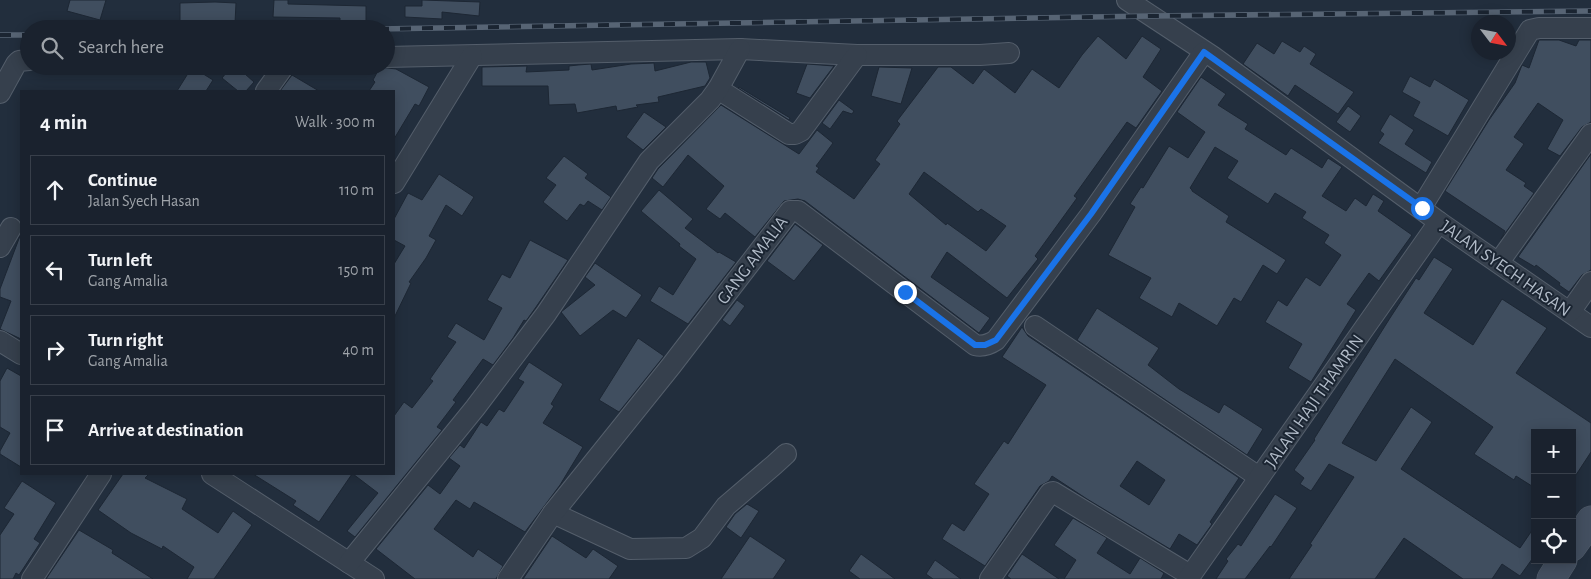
<!DOCTYPE html>
<html lang="en">
<head>
<meta charset="utf-8">
<style>
  :root { --surface:#1a222e; --page:#232a36; --text:#f1f3f6; --muted:#9fa4aa; --line:#383f4a }
  body { margin:0; font-family:"Alegreya Sans",sans-serif; background:var(--page); color:var(--text) }
  .controls { position:absolute; right:15px; bottom:15px; display:grid; overflow:hidden; border-radius:0px; box-shadow:0 2px 12px #0003 }
  .controls button { width:45px; height:45px; display:grid; place-items:center; padding:0; border:0; border-bottom:1px solid var(--line); background:var(--surface); color:var(--text); font:25px sans-serif }
  .compass { position:absolute; left:1471px; top:15px; width:45px; height:45px; border-radius:50%; background:var(--surface); box-shadow:0 2px 12px #0003; rotate:122deg }
  .stop { position:absolute; width:15px; height:15px; margin:-11px; border:4px solid #1a73e8; border-radius:50%; background:#fff }
  .stop.end { background:#1a73e8; border-color:#fff; box-shadow:0 1px 5px #0008 }
  .list { margin:0; padding:0; list-style:none }
  h2 { display:flex; justify-content:space-between; align-items:center; height:65px; margin:0; padding:0 20px; font-size:21px }
  h2 small { font-size:16px; font-weight:400; color:var(--muted) }
  .list li { display:grid; grid-template-columns:32px 1fr auto; gap:15px; align-items:center; box-sizing:border-box; height:70px; margin:0 10px 10px; padding:0 10px; border:1px solid var(--line); border-radius:0px }
  .list b { display:block; font-size:19px; white-space:nowrap }
  .list p { margin:0; font-size:16px; white-space:nowrap; color:var(--muted) }
  .list em { font-size:16px; font-style:normal; color:var(--muted) }
  .icon { flex:none; width:28px; height:28px; fill:none; stroke:currentColor; stroke-width:2; stroke-linecap:round; stroke-linejoin:round }
  .map { position:relative; flex:none; width:1591px; height:579px; overflow:hidden }
  .search { position:absolute; background:var(--surface); box-shadow:0 2px 12px #0003; left:20px; top:20px; width:375px; height:55px; display:flex; align-items:center; gap:12px; box-sizing:border-box; padding:0 18px; border-radius:28px; color:var(--muted); font-size:19px }
  .panel { position:absolute; background:var(--surface); box-shadow:0 2px 12px #0003; left:20px; top:90px; width:375px; height:385px; border-radius:0px }
  .map>svg:first-child { display:block }
  .building { fill:#404e5f; stroke:#1d2734; fill-rule:evenodd }
  .lines { fill:none; stroke-linecap:round; stroke-linejoin:round }
  .street-casing { stroke:#545e6b; stroke-width:22 }
  .secondary-casing { stroke:#545e6b; stroke-width:29 }
  .street { stroke:#36404d; stroke-width:20 }
  .secondary { stroke:#434f60; stroke-width:28 }
  .rail-casing { stroke:#576474; stroke-width:5.5 }
  .rail { stroke:#1b2532; stroke-width:4; stroke-dasharray:11; stroke-linecap:butt }
  .route { stroke:#1a73e8; stroke-width:6 }
  .labels { text-anchor:middle; stroke-width:4; stroke-linejoin:round; paint-order:stroke }
  .street-label { font-size:18px; fill:#b1bbc8; stroke:#1b2532 }
</style>
</head>
<body>
<div class="map">
<svg width="1591" height="579" viewBox="0 0 1591 579">
  <rect width="100%" height="100%" fill="#222e3d"/>
  <!-- building -->
  <g class="building">
    <path d="M70 0H106L100 20 67 11Z"/>
    <path d="M274 0H288V4L366 6V25H340V18L273 17Z"/>
    <path d="M422 0 480 2 479 16 442 12V19L405 17V6H422Z"/>
    <path d="M215 2 236 3 235 23 180 21V3Z"/>
    <path d="M1098 36 1126 59 1142 36 1161 49 1143 77 1162 91 1136 128 1127 122 1074 196 1077 198 1035 256 1038 259 1007 298 947 252 931 277 990 318 979 333 805 201 798 199 784 201 755 237 725 213 720 219 706 209 724 186 688 155 663 187 652 178 658 169 721 105 799 154 817 130 833 143 816 166 819 168 816 172 854 199 880 164 875 160 900 124 897 121 938 67H951L973 84 984 69 1015 93 1032 69 1059 88 1082 55ZM924 172 978 212 981 209 1006 226 986 251 947 223 946 225 909 194Z"/>
    <path d="M1539 40H1559L1576 46 1579 40H1591V122L1582 127 1560 156 1547 149 1563 120 1538 103 1514 137 1524 144 1506 170 1526 183 1524 186 1534 193 1501 239 1505 231 1445 191 1489 120 1515 83 1522 65 1529 68Z"/>
    <path d="M1282 41 1300 52 1304 46 1316 54 1310 64 1354 92 1338 114 1295 85 1288 96 1243 64 1257 43 1274 54Z"/>
    <path d="M691 62H706L710 78 705 86 658 97 659 102 636 105 638 107 617 111 616 106 577 113 575 104 549 105 548 86H482V67L527 66 526 72 569 70V66L578 65 591 64 592 70 631 64 654 63 655 71Z"/>
    <path d="M807 64 834 66 810 98 796 93Z"/>
    <path d="M232 66H236L254 82 246 91H238L222 78Z"/>
    <path d="M192 67 213 80 206 91H177Z"/>
    <path d="M380 67 396 69 429 87 419 106 415 104 394 139V91H369L375 82 373 80Z"/>
    <path d="M879 67 912 68 901 104 871 96Z"/>
    <path d="M292 75 319 91H280Z"/>
    <path d="M1410 76 1430 87 1434 79 1469 100 1448 136 1413 116 1420 102 1402 92Z"/>
    <path d="M1201 77 1226 94 1218 105 1248 124 1245 129 1286 155 1291 148 1322 168 1328 158 1342 167 1322 196 1346 211 1355 198 1366 206 1373 194 1384 201 1378 211 1412 235 1379 281 1369 273 1347 304 1356 310 1311 382 1288 368 1302 344 1265 322 1278 300 1287 306 1306 277 1320 286 1341 255 1324 243 1329 235 1302 218 1306 212 1275 193 1268 204 1227 178 1238 161 1215 147 1190 188 1192 190V191L1229 216 1226 222 1286 260 1277 274 1263 265 1241 302 1234 298 1217 326 1179 303 1172 317 1139 298 1151 278 1108 255 1135 207 1130 204 1141 187 1143 188 1169 146 1188 158 1205 132 1177 112Z"/>
    <path d="M739 87 790 118 789 120 738 88Z"/>
    <path d="M839 100 854 111 852 114 843 111 830 129 822 123Z"/>
    <path d="M1348 106 1361 116 1350 132 1336 122Z"/>
    <path d="M644 112 666 127 643 150 626 137Z"/>
    <path d="M1390 114 1414 130 1405 144 1432 162 1426 173 1378 143 1384 134 1380 131Z"/>
    <path d="M1591 154V270L1582 275 1569 292 1559 285 1560 283 1536 265 1535 267 1518 257Z"/>
    <path d="M564 156 588 174 585 178 611 197 602 210 588 201 584 206 580 204 567 221 543 202 556 185 546 178Z"/>
    <path d="M439 174 474 197 462 216 446 205 429 236 436 240 426 258 409 282 411 283 394 318V264L405 246 394 240V219L408 193 422 200Z"/>
    <path d="M659 190 693 219 685 228 718 253 719 252 736 262 688 324 650 301 659 286 673 295 696 259 679 246 680 244 641 211Z"/>
    <path d="M795 224 823 245 794 281 767 261Z"/>
    <path d="M20 236H21V339L0 329 11 301 0 297V289Z"/>
    <path d="M530 240 568 260 536 307 526 321 524 320 513 338 493 365 483 359 453 400 456 402 437 427 442 430 355 537 347 531 378 493 353 474H394V416L404 402 412 408 433 381 430 379 456 342 447 337 456 323 484 340 502 308 487 300 502 274 510 278Z"/>
    <path d="M1434 257 1453 269 1424 313 1473 345 1502 299 1547 328 1516 373 1591 423V452L1572 481V433H1535V488L1516 476 1514 480 1474 454 1493 427 1395 359 1342 443 1376 461 1411 407 1432 422 1401 469 1520 548 1535 526V555L1520 576 1502 564 1492 579H1463L1404 538 1375 579H1289L1312 545 1310 544 1354 477 1329 464 1311 491 1300 484 1304 478 1294 470 1315 440 1314 439 1390 318 1416 278 1419 280Z"/>
    <path d="M595 263 642 295 626 318 613 310 580 336 561 312 595 285 585 277Z"/>
    <path d="M737 300 745 306 730 326 722 320Z"/>
    <path d="M1097 308 1159 348 1148 365 1179 389 1219 413 1224 404 1263 429 1247 455 1077 340Z"/>
    <path d="M1022 327 1028 336 1239 478 1210 522 1212 524 1197 545 1179 534 1170 549 1087 499 1052 476 1049 481 1040 486 985 566 942 539 952 523 964 531 989 494 974 484 1004 441 1008 444 1046 385 1002 357ZM1137 461 1165 480 1149 505 1120 486Z"/>
    <path d="M638 338 664 356 619 412 599 400Z"/>
    <path d="M529 362 563 384 551 404 554 406 543 423 583 447 560 485 525 532 474 502 470 509 456 500 434 529 473 557 478 549 503 566 496 579H415L376 549 428 485 440 494 460 466 449 458 460 445 464 448 481 422 487 426 499 409 504 412 524 382 518 379Z"/>
    <path d="M7 368 21 376V467L0 454V451L10 433 0 427V381Z"/>
    <path d="M123 474H149L145 478 187 499 182 509 218 533 233 511 252 525 214 579H187L194 567 163 546 162 549 131 533 98 510Z"/>
    <path d="M253 474H352L319 522 293 505 296 501Z"/>
    <path d="M22 481 56 503 34 539 40 543 19 575 16 573 13 579H0V535L14 514 4 508Z"/>
    <path d="M1275 494 1297 508 1271 547 1270 546 1245 579H1216L1228 561 1226 559 1238 544 1241 546Z"/>
    <path d="M747 504 759 511 741 538 726 527 735 514Z"/>
    <path d="M1073 518 1107 538 1097 553 1130 574 1140 558 1164 573 1161 579H1064L1076 560 1054 545Z"/>
    <path d="M79 530 113 550 112 553 153 579H46Z"/>
    <path d="M552 536 586 558 593 549 618 566 609 579H523Z"/>
    <path d="M750 536 786 560 773 579H721Z"/>
    <path d="M861 554 895 579H860L849 571Z"/>
    <path d="M1022 554 1059 579H1011L1007 576Z"/>
    <path d="M935 560 961 579H933L926 574Z"/>
  </g>
  <g class="lines">
    <!-- street casing -->
    <g class="street-casing">
      <g id="street">
        <path d="M1127 0 1212 56 1439 222 1591 327"/>
        <path d="M386 57 740 49 857 55H980L1009 53"/>
        <path d="M718 89 789 134H795L801 131 857 55"/>
        <path d="M266 91 284 66"/>
        <path d="M0 93 16 64 19 61 29 60"/>
        <path d="M394 183 472 56"/>
        <path d="M1421 208 1530 30 1539 28H1591"/>
        <path d="M0 247 11 228"/>
        <path d="M1499 262 1591 134"/>
        <path d="M1570 312 1591 282"/>
        <path d="M1035 326 1259 477"/>
        <path d="M0 341 21 354"/>
        <path d="M212 474 374 579"/>
        <path d="M553 513 630 549 686 548 702 538 726 506 774 465 786 454"/>
        <path d="M349 563 475 408 546 314 649 161 710 100 718 89 740 49"/>
        <path d="M32 579 101 474"/>
        <path d="M508 579 553 513 671 366 790 211H798L975 345C983 347 990 344 996 340L1091 214 1204 52"/>
        <path d="M990 579 1050 493 1053 492 1190 575"/>
        <path d="M1188 579 1439 222"/>
      </g>
    </g>
    <!-- secondary casing -->
    <g class="secondary-casing">
      <g id="secondary">
        <path d="M1572 547 1591 520"/>
        <path d="M1551 579 1563 560"/>
      </g>
    </g>
    <!-- street -->
    <use href="#street" class="street"/>
    <!-- secondary -->
    <use href="#secondary" class="secondary"/>
    <!-- rail casing -->
    <g class="rail-casing">
      <g id="rail">
        <path d="M378 29 1151 16 1591 11"/>
        <path d="M0 35H29"/>
      </g>
    </g>
    <!-- rail -->
    <use href="#rail" class="rail"/>
  </g>
  <g class="lines">
    <!-- route -->
    <path class="route" d="M905 292 975 345H985L996 340 1091 214 1204 52 1422 208"/>
  </g>
  <g class="labels">
    <!-- street labels -->
    <g class="street-label">
      <text transform="translate(752 260) rotate(-53)" y="6">GANG AMALIA</text>
      <text transform="translate(1506 268) rotate(35)" y="6">JALAN SYECH HASAN</text>
      <text transform="translate(1314 401) rotate(-55)" y="6">JALAN HAJI THAMRIN</text>
    </g>
  </g>
</svg>
<div class="controls">
<button>+</button>
<button>−</button>
<button><svg class="icon" aria-label="locate" viewBox="0 0 24 24"><circle cx="12" cy="12" r="6"/><path d="M12 2v4M12 18v4M2 12h4M18 12h4"/></svg></button>
</div>
<svg class="compass" viewBox="-18 -18 36 36"><path d="M0-13l5 13h-10z" fill="#e53935"/><path d="M0 13l5-13h-10z" fill="#9fa4aa"/></svg>
<div class="stop" style="left:1422px;top:208px"></div>
<div class="stop end" style="left:905px;top:292px"></div>
<div class="search"><svg class="icon" aria-label="search" viewBox="0 0 24 24"><circle cx="10" cy="10" r="6"/><path d="M15 15l6 6"/></svg>Search here</div>
<section class="panel">
<h2>4 min<small>Walk · 300 m</small></h2>
<ul class="list">
<li><svg class="icon" aria-label="ahead" viewBox="0 0 24 24"><path d="M12 20V5M6 11l6-6 6 6"/></svg><div><b>Continue</b><p>Jalan Syech Hasan</p></div><em>110 m</em></li>
<li><svg class="icon" aria-label="left" viewBox="0 0 24 24"><path d="M17 20v-9H6M10 6l-5 5 5 5"/></svg><div><b>Turn left</b><p>Gang Amalia</p></div><em>150 m</em></li>
<li><svg class="icon" aria-label="right" viewBox="0 0 24 24"><path d="M7 20v-9h11M14 6l5 5-5 5"/></svg><div><b>Turn right</b><p>Gang Amalia</p></div><em>40 m</em></li>
<li><svg class="icon" aria-label="arrive" viewBox="0 0 24 24"><path d="M6 21V4h12l-3 4 3 4H6"/></svg><div><b>Arrive at destination</b></div></li>
</ul>
</section>
</div>
</body>
</html>
